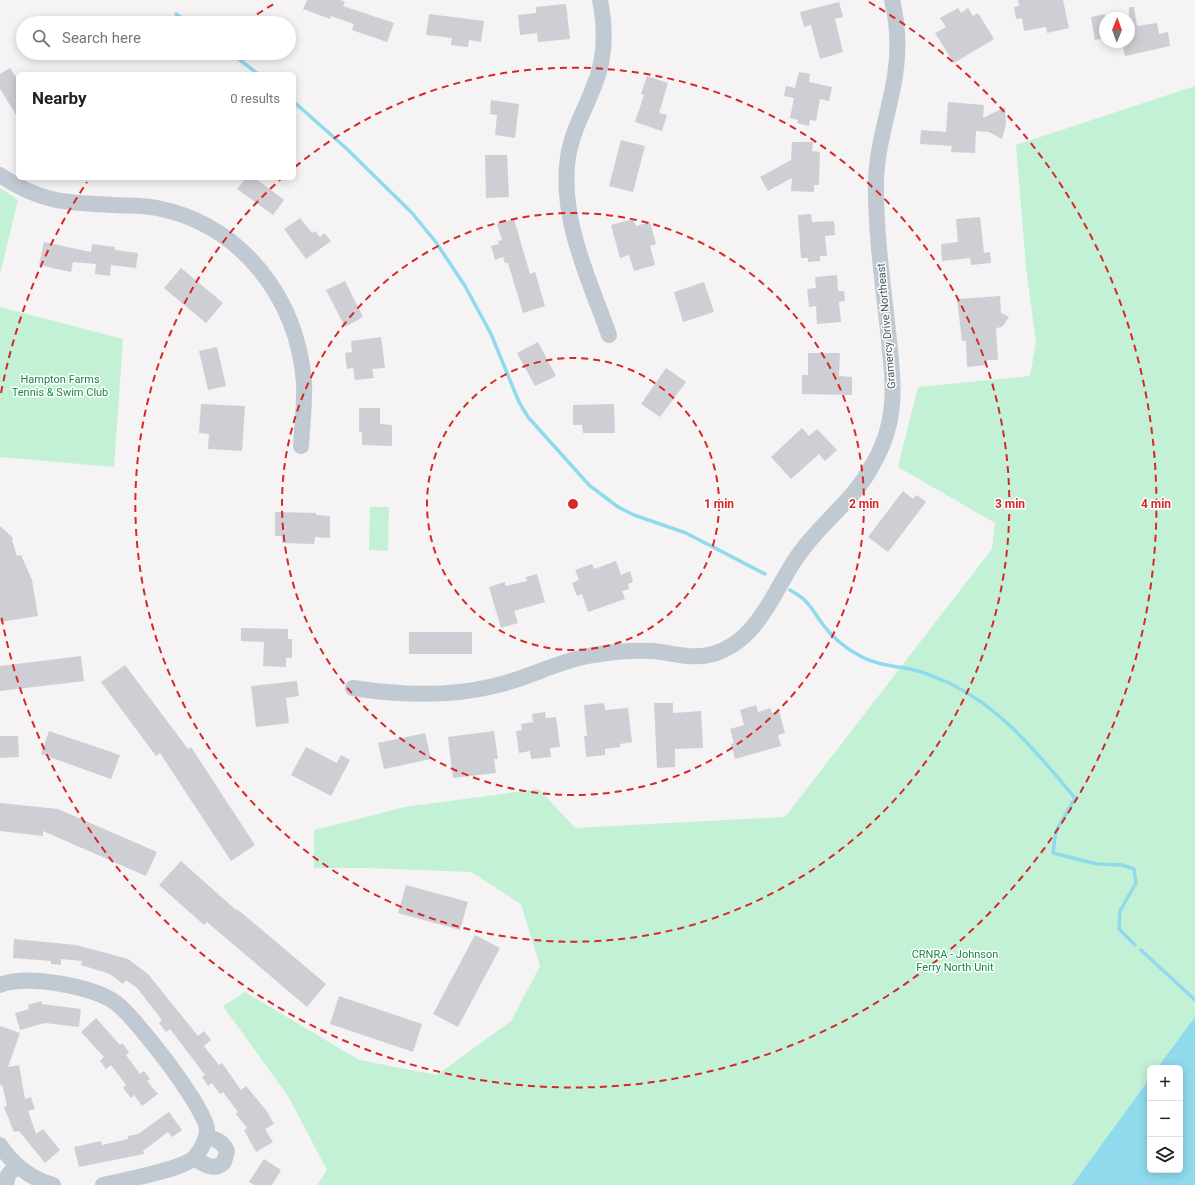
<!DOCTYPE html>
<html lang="en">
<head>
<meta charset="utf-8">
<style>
  :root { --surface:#fff; --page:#f6f6f6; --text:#222; --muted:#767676; --line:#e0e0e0 }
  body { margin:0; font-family:Roboto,sans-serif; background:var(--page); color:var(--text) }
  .controls { position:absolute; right:12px; bottom:12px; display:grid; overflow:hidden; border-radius:6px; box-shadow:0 2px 10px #0003 }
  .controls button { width:36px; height:36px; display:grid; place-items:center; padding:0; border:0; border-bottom:1px solid var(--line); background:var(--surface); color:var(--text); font:20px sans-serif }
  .compass { position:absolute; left:1099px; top:12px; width:36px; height:36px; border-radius:50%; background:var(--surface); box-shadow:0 2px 10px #0003; rotate:1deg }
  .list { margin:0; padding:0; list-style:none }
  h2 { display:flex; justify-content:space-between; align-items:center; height:52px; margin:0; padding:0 16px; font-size:17px }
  h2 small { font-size:13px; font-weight:400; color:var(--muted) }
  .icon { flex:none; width:22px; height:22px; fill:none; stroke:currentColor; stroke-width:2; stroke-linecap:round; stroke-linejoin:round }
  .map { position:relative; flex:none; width:1195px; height:1185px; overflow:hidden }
  .search { position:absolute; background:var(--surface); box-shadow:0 2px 10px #0003; left:16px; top:16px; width:280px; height:44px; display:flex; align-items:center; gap:10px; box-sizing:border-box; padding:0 14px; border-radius:22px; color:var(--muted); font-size:15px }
  .panel { position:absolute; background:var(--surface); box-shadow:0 2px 10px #0003; left:16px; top:72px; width:280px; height:108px; border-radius:6px }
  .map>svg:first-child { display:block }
  .green { fill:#c3f1d5 }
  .water { fill:#90daee }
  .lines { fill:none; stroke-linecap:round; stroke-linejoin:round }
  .stream { stroke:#90daee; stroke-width:3.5 }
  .building { fill:#cdcfd5 }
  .minor { stroke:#c1cad2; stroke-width:16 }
  .ring { fill:none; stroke:#d62828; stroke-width:2; stroke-dasharray:7 5 }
  .labels { text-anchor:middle; stroke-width:3; stroke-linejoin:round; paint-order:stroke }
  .street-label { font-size:11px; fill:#4a5661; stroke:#fff }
  .park-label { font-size:11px; fill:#17864f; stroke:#fff }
  .centre { fill:#d62828; stroke:#fff; stroke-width:2 }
  .ring-label { font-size:12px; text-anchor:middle; font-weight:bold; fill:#d62828; stroke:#fff; stroke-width:3; stroke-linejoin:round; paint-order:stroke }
</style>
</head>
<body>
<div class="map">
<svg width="1195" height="1185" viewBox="0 0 1195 1185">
  <rect width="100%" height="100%" fill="#f5f3f3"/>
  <!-- green -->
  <g class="green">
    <path d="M1195 86V1017L1157 1068H1150V1078L1072 1185H317L327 1170 288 1096 223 1006 245 992 359 1060 437 1075 511 1021 540 966 521 904 471 872 366 868H314V830L405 807 539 789 575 828 785 817 992 549 995 523 898 467 918 387 1030 376 1036 342 1026 268 1016 145Z"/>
    <path d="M0 188 18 200 0 274Z"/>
    <path d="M0 307 123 339 114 467 0 457Z"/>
    <path d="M370 507H389L388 551 369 550Z"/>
  </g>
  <!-- water -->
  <path class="water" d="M1195 1017V1185H1072L1150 1078V1170H1180V1068H1157Z"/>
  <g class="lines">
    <!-- stream -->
    <g class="stream">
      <path d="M176 14 188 23"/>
      <path d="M231 53 258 74"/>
      <path d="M294 102 347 149 412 213 435 241 465 286 491 334 519 402 528 417 589 485 618 507 634 515 686 533 765 574"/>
      <path d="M790 590C808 600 810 606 821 622 831 636 846 649 862 657 879 666 897 666 914 670 926 673 938 678 949 683 1002 708 1038 754 1075 798L1056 831 1053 853 1097 864 1122 865 1134 869 1136 883 1120 911 1119 929 1135 945"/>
      <path d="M1141 950 1195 1000"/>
    </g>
  </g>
  <!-- building -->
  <g class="building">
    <path d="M307 0H340L345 2 343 6 394 23 387 42 352 30 354 24 331 16 330 19 303 9Z"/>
    <path d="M1018 0H1063L1069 28 1047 33 1046 27 1024 31 1022 18 1016 19 1014 7 1019 6Z"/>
    <path d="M839 2 843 17 835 19 843 52 820 59 811 25 804 27 800 12Z"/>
    <path d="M566 4 570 39 538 42 537 33 520 35 518 15 536 13V7Z"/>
    <path d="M1129 7H1134L1137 26 1157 23 1159 34 1168 32 1170 46 1125 56 1122 42H1129Z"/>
    <path d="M958 8 961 13 968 8 973 16 978 13 994 39 954 63 935 33 946 27 940 18Z"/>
    <path d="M429 14 484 21 481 42 469 40 468 47 451 45 452 38 426 35Z"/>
    <path d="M1105 14V38L1095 40 1091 17Z"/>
    <path d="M10 68 18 80V118L0 89V74Z"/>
    <path d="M799 72 810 74 809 82 832 87 829 101 820 99 816 121 810 120 809 126 797 123 798 120 790 118 794 98 784 96 786 86 795 88Z"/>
    <path d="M647 76 668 83 659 113 667 115 662 131 635 122 644 95 641 94Z"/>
    <path d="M491 100 519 104 515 138 495 135 497 115 490 114Z"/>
    <path d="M948 102 984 105 983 118 1005 107 1006 124 1002 139 989 132 976 131 975 153 951 152 952 146 920 144 921 130 946 132Z"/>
    <path d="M621 140 645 146 633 192 609 186Z"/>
    <path d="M792 142H813L812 151 820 152 819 185H814V192L791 191 792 178 768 191 760 177 791 160Z"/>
    <path d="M485 155H507L509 197 486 198Z"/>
    <path d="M246 178H255L284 200 273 215 237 189Z"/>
    <path d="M811 214 812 222 834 221 835 235 825 236 827 256H820V261L808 262V258H801L798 215Z"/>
    <path d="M980 217 984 253 990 252 991 263 971 265 970 258 942 261 941 244 958 242 956 219Z"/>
    <path d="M300 218 312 233 315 231 320 237 324 233 331 241 306 259 284 229Z"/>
    <path d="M514 219 530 274 535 272 545 306 523 313 508 263H505L503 257 495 260 491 246 499 244 498 241 502 240 497 224Z"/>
    <path d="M633 219 636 226 650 222 656 244 650 246 655 265 634 271 629 255 620 258 611 225Z"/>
    <path d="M44 242 91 252 92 244 115 247V250L138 253 136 268 111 265 110 276 95 274 96 264 73 262 71 272 39 265Z"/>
    <path d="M181 268 223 303 206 323 164 288Z"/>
    <path d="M837 275 838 291H844L845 301 839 302 841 322 817 324 816 306 809 307 807 289 816 288 815 277Z"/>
    <path d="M345 281 363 317 345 327 326 290Z"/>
    <path d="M704 282 714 312 683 322 674 292Z"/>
    <path d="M1000 296 1001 313 1009 317 1002 327 996 328 998 360H987V365L967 367 966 341H962L957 299Z"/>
    <path d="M381 337 385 368 372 369 374 378 355 380 353 368 347 369 345 353 352 352 351 341Z"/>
    <path d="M538 342 556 376 535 386 517 353Z"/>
    <path d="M217 347 226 386 208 390 199 351Z"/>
    <path d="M808 353H840L839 376 852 377V395L802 394V375H808Z"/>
    <path d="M666 368 686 382 660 417 641 404Z"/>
    <path d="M201 404 245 406 242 451 208 449 209 434 199 433Z"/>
    <path d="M614 404 615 433H583L582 425H573V405Z"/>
    <path d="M359 408H380V424L392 425V446L362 445V432H359Z"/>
    <path d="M802 428 809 436 817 429 837 450 825 461 819 454 791 479 771 457Z"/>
    <path d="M903 491 913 499 917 495 926 502 888 552 868 537Z"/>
    <path d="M275 512 316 513V515L330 516V538L315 537 314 544 282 543V536H275Z"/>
    <path d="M0 526 13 538 12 540 17 556 21 555 32 580 38 616 0 622Z"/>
    <path d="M616 561 621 575 630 571 633 582 628 584 629 589 622 591 625 599 588 612 582 594 577 596 572 583 579 580 575 570 592 564 594 569Z"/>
    <path d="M537 574 545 602 514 611 518 623 501 628 489 587 505 582 506 586 527 581 526 577Z"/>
    <path d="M241 628 288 629V639H292V658H286V667L263 666 264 642 241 641Z"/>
    <rect x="409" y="632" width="63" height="22"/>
    <path d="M81 656 84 681 0 691V666Z"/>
    <path d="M125 665 188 749 191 747 255 845 231 861 160 753 156 756 101 682Z"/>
    <path d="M297 681 299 696 286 698 289 723 256 727 251 686Z"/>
    <path d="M604 703 605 710 628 708 632 742 620 744V747L605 749V755L586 757 584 736H587L584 705Z"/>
    <path d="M654 703H673V713L701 711 703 748 675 749V767L657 768Z"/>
    <path d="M756 705 758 712 770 708 772 713 779 711 785 733 778 735 781 746 735 759 731 744 734 743 730 729 744 725 740 710Z"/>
    <path d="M545 712 546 718 556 717 560 747 550 748 551 757 531 759 530 751 519 753 516 731 522 730 521 724 533 722 532 714Z"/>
    <path d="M49 731 120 755 111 779 41 754Z"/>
    <path d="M494 731 498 759H494L496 773 453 778 448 737Z"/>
    <path d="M425 733 431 759 384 769 378 743Z"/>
    <path d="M0 736H18L19 757 0 758Z"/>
    <path d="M306 747 337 763 341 755 350 760 331 796 291 775Z"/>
    <path d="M0 803 58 809 157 852 146 876 43 831V836L0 831Z"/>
    <path d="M181 861 236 910 237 909 326 984 307 1007 207 922 204 925 159 885Z"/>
    <path d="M406 885 468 902 460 930 398 913Z"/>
    <path d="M475 935 500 948 458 1027 433 1014Z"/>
    <path d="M14 939 76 945 128 959 148 974 198 1036 204 1031 211 1040 204 1046 219 1065 222 1063 241 1090 246 1086 266 1110 274 1124 265 1129 273 1142 256 1152 244 1130 247 1128 236 1114 238 1112 223 1092 220 1094 212 1083 208 1086 202 1077 205 1075 170 1029 166 1032 159 1023 162 1020 137 988 126 980 123 984 110 974 81 965 82 961 61 959V965L51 964V961L13 958Z"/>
    <path d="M339 996 422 1024 413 1052 330 1024Z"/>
    <path d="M41 1001 42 1004 81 1009 79 1027 45 1023 20 1030 15 1013 29 1009 28 1005Z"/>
    <path d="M96 1018 120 1045 122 1043 129 1052 126 1055 140 1074 144 1071 150 1079 147 1081 158 1094 142 1106 134 1095 131 1098 123 1088 126 1085 111 1065 106 1069 100 1061 104 1057 81 1032Z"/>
    <path d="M0 1026 20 1033 8 1067 19 1065 25 1099 31 1097 35 1109 28 1111 36 1134 43 1129 60 1150 45 1163 19 1131 14 1132 4 1107 7 1106 2 1084 0 1086Z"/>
    <path d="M169 1112 182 1130 172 1137 168 1132 143 1151 144 1154 79 1167 74 1147 101 1141 102 1145 128 1139V1136L138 1134Z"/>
    <path d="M264 1159 281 1170 272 1185H254L249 1182Z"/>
  </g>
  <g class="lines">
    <!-- minor -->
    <g class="minor">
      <path d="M600 0C606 30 606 58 594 86 585 110 572 131 568 157 559 218 589 279 609 335"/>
      <path d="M0 175C41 203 67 203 115 205 129 206 143 205 157 208 242 225 297 298 304 382 305 403 302 425 301 446"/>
      <path d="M353 688C398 695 449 697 494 686 526 679 556 662 588 656 609 652 632 650 653 651 674 653 692 660 713 654 758 641 773 592 797 557 819 524 854 501 873 464 880 452 886 437 889 424 896 394 891 361 888 331 883 284 876 237 876 189 875 150 889 114 895 76 899 51 898 25 892 0"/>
      <path d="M0 985C26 974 93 986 116 1003 135 1017 206 1108 207 1130 207 1139 201 1150 195 1157 183 1170 123 1180 103 1185"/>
      <path d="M0 1145C13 1165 30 1178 53 1185"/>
      <path d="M194 1158C204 1164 214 1172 224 1162L227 1151C222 1141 216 1139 206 1137"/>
      <path d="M6 1185 8 1175 16 1166"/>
    </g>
  </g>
  <!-- distance rings -->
  <g class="ring">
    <circle cx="573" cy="504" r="146"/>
    <circle cx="573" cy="504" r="291"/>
    <path d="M295 167A437 437 0 1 1 281 179"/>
    <path d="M1 393A583 583 0 0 1 87 182M247 21A583 583 0 0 1 277 2M869 2A583 583 0 1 1 1 615"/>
  </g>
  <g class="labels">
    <!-- street labels -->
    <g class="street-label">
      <text transform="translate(886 326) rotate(-95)" y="4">Gramercy Drive Northeast</text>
    </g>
    <!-- park labels -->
    <g class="park-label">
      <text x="60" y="383">Hampton Farms<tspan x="60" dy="13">Tennis &amp; Swim Club</tspan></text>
      <text x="955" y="958">CRNRA - Johnson<tspan x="955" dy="13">Ferry North Unit</tspan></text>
    </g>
  </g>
  <circle cx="573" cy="504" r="6" class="centre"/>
  <g class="ring-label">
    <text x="719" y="508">1 min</text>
    <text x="864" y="508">2 min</text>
    <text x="1010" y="508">3 min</text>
    <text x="1156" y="508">4 min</text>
  </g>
</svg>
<div class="controls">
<button>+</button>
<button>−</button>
<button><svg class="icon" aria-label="layers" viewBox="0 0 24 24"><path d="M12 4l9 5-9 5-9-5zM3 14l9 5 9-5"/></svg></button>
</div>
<svg class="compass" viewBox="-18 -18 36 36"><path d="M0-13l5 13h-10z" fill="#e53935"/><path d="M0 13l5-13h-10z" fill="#767676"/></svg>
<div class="search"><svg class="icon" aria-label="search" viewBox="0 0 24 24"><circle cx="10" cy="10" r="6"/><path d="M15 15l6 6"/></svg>Search here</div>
<section class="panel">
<h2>Nearby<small>0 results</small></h2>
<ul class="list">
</ul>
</section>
</div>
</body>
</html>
